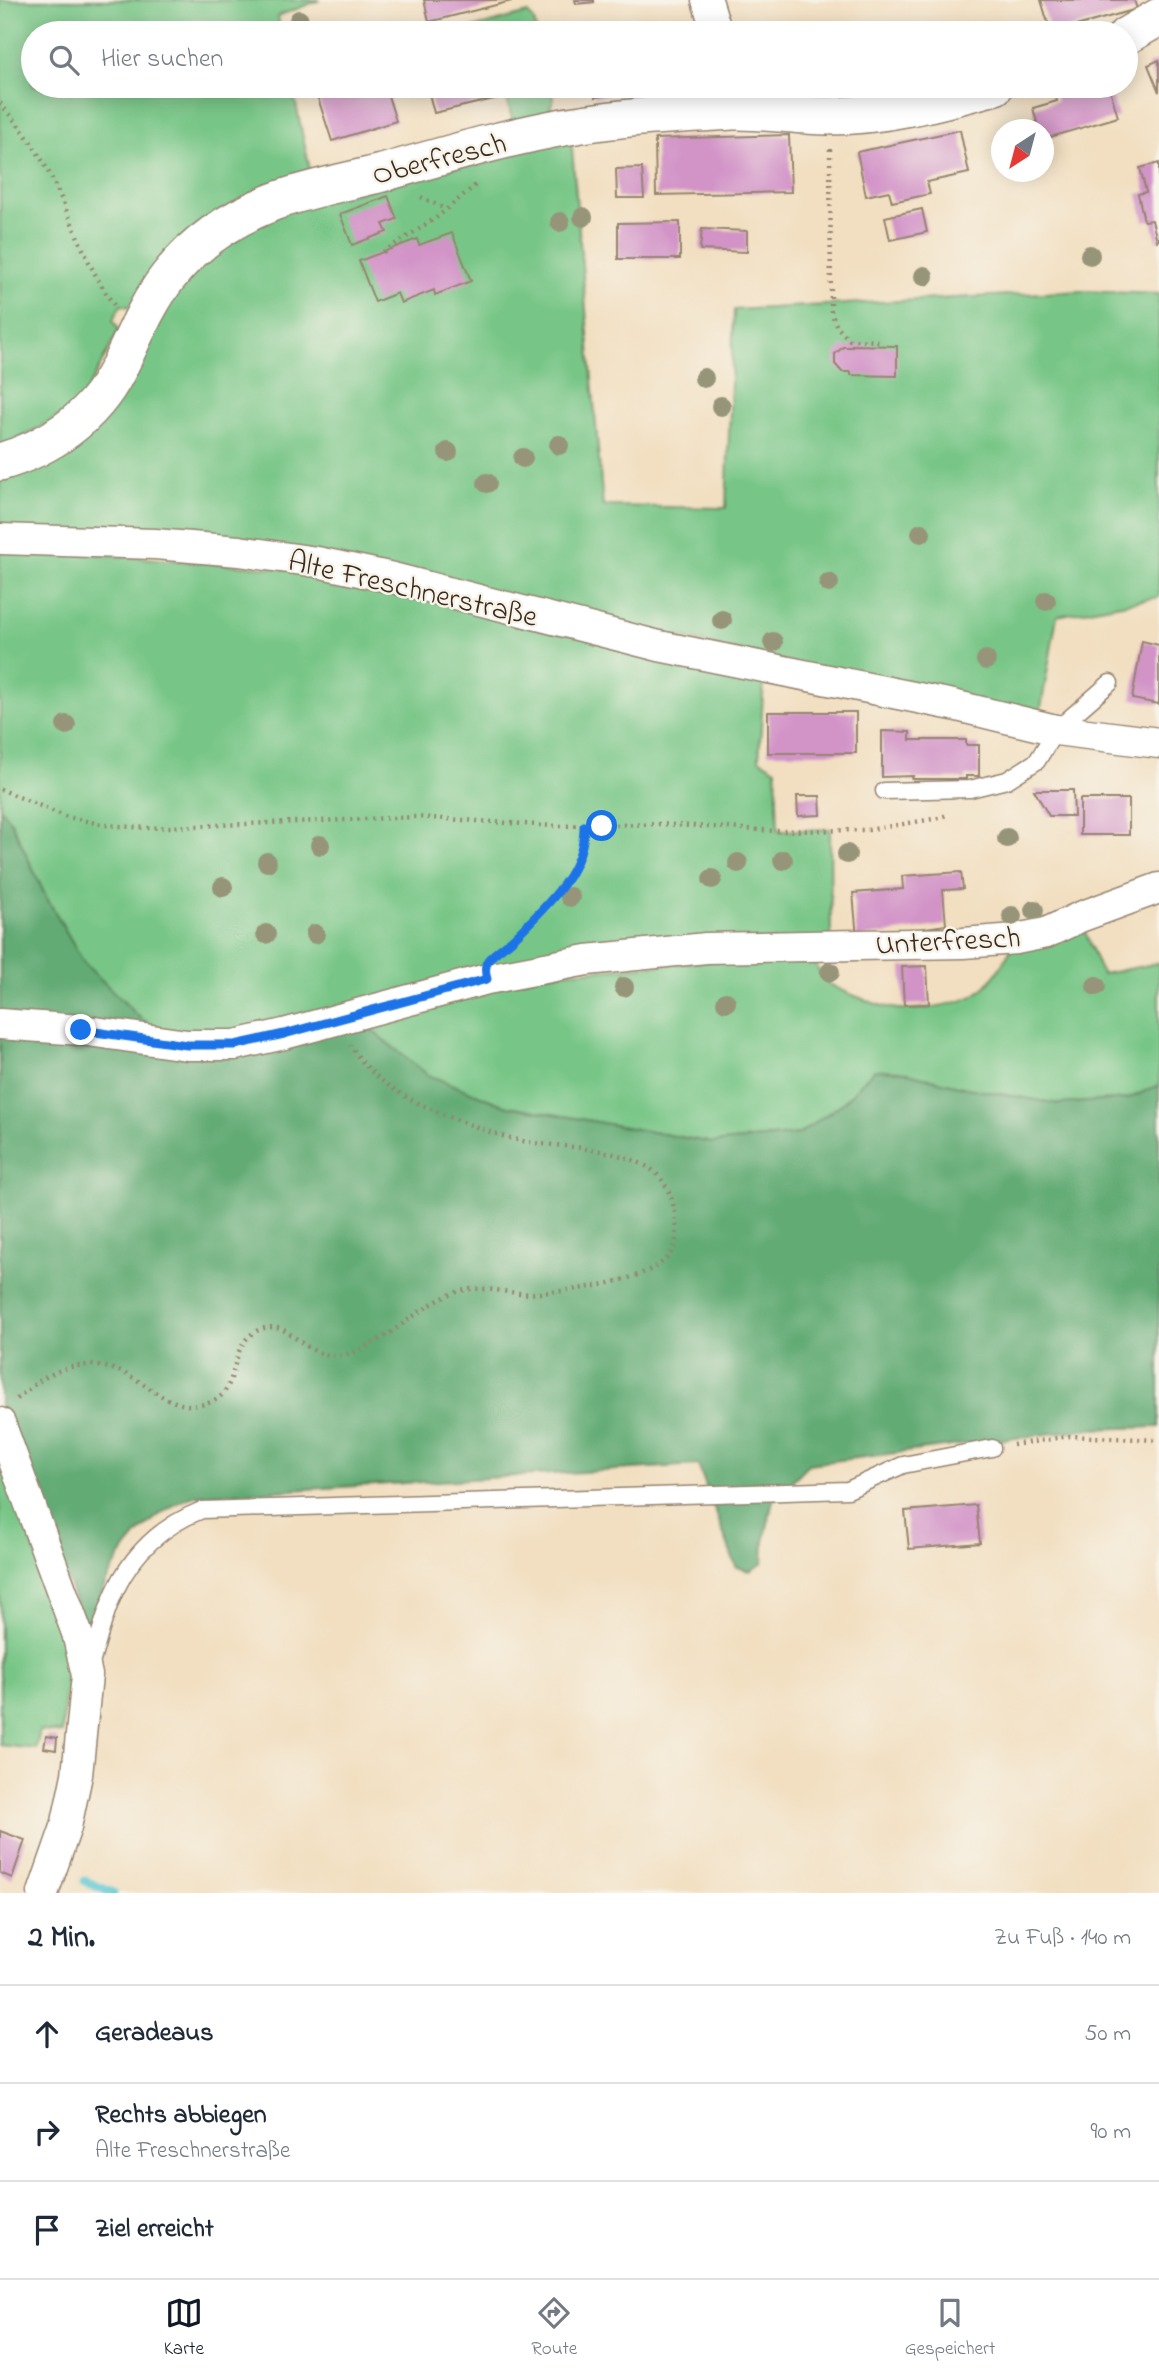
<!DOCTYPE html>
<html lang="de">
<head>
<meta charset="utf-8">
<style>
  :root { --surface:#fff; --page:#f6f6f7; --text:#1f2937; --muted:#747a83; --line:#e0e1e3; --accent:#111827 }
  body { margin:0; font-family:"Indie Flower",sans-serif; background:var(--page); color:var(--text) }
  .compass { position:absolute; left:991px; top:119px; width:63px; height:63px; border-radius:50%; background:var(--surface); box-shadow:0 4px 18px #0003; rotate:216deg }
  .stop { position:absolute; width:21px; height:21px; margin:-16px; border:5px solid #1a73e8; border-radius:50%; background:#fff }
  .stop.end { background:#1a73e8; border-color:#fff; box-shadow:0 2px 7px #0008 }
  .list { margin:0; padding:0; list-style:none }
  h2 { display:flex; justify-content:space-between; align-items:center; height:91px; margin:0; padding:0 28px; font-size:30px }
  h2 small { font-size:23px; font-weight:400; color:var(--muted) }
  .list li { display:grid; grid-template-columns:46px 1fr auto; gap:21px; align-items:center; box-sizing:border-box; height:98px; padding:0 28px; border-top:2px solid var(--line) }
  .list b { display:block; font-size:26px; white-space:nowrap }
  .list p { margin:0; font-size:23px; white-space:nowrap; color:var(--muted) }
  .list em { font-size:23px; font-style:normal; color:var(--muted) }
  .icon { flex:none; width:38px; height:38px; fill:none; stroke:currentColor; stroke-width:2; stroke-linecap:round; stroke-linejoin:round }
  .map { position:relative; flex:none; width:1159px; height:1893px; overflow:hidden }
  .search { position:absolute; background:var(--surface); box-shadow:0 4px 18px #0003; left:21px; right:21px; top:21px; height:77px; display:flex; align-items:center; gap:18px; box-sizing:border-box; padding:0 24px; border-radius:38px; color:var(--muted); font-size:26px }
  .sheet { height:385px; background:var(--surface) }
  nav { display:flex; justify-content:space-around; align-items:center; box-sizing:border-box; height:98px; border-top:2px solid var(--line); background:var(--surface); font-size:19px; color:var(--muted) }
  nav a { display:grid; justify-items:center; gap:4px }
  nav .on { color:var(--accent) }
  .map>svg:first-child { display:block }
  .green { fill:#78c687; stroke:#5a7852; stroke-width:2 }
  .forest { fill:#62ab74; stroke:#4e6a49; stroke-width:2 }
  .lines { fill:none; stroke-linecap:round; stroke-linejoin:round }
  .stream { stroke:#5dc9d4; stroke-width:9 }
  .building { fill:#d293c7 }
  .service-casing { stroke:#968470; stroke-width:19 }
  .minor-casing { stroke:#968470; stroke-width:33 }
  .tertiary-casing { stroke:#968470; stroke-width:40 }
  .path { stroke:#968470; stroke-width:4.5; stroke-dasharray:2 5; stroke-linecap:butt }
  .service { stroke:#fff; stroke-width:16 }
  .minor { stroke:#fff; stroke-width:30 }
  .tertiary { stroke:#fff; stroke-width:37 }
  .tree { fill:#979579 }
  .route { stroke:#1a73e8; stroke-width:9 }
  .labels { text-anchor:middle; stroke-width:5; stroke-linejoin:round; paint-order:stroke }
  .street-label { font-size:30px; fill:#3b2a1e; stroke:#f7f3e8 }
</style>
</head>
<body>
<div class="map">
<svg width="1159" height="1893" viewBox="0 0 1159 1893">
  <rect width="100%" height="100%" fill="#f7f3e8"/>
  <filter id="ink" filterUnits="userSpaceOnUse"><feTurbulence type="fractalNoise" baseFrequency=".0143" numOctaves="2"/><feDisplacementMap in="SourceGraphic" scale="14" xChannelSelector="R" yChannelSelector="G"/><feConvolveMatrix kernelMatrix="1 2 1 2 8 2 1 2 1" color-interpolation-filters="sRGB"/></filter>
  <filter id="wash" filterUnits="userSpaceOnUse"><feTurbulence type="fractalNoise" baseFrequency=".00686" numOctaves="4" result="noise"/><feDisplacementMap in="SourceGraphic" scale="28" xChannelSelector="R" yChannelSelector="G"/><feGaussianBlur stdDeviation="1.57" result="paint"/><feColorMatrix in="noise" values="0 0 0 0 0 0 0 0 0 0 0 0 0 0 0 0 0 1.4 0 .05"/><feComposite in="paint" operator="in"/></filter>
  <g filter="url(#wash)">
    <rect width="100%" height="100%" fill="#f2dfc1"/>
    <!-- green -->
    <g class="green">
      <path d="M0 0H320L278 16 281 33H33V86H292L312 179 128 307 121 305 113 320 119 330 80 404 0 450Z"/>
      <path d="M528 13 534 21 537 33H454Z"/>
      <path d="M504 86H550L553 99 548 115 513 123Z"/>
      <path d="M571 137 603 506 726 508 734 310 1081 291 1159 294V597L1057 616 1039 719 393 572 0 535V474L48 458 196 262 279 212Z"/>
      <path d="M0 547 315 571 764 679 759 759 776 769 778 831 830 829 831 940 706 941 232 1038 167 1035 140 1018 84 963 44 893 11 822 0 808Z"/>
      <path d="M1082 924 1102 974 1159 963V1085L1128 1099 1059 1104 966 1088 900 1071 875 1070 843 1103 799 1134 713 1143 503 1105 428 1075 362 1023 546 974 813 953C816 963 818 975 827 982 835 989 881 1007 892 1008 911 1012 960 1005 976 994 992 983 1002 965 1012 948Z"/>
      <path d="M0 1451 65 1638 73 1691 65 1693 62 1733 40 1730 36 1749 0 1745Z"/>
    </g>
    <!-- forest -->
    <path class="forest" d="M0 808 11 822 44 893 84 963 140 1018 198 1057 362 1023 428 1075 503 1105 713 1143 799 1134 843 1103 874 1070 900 1071 966 1088 1059 1104 1128 1099 1159 1085V1427L1087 1429 809 1464 773 1500 764 1542 763 1563 750 1571 736 1567 698 1465 193 1496C153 1512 125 1543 106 1582 99 1596 97 1614 92 1630L86 1629 5 1416 0 1408Z"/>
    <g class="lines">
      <!-- stream -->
      <path class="stream" d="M85 1881 113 1893"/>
    </g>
    <g id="blocks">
      <!-- building -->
      <g class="building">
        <path d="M424 0H512V1L429 22Z"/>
        <path d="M575 0H594V2L576 4Z"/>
        <path d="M1041 0H1134L1137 9 1051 33Z"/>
        <path d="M1159 60V92L1148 65Z"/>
        <path d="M314 86H385L396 121 332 141Z"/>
        <path d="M427 86H504L507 96 434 113Z"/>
        <path d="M593 86H662V87L595 97Z"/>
        <path d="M1058 86H1109L1118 117 1044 139V130H1039L1033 108 1057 101 1053 87Z"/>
        <path d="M960 130 969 173 927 182 930 194 892 202 889 191 866 196 857 152Z"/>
        <path d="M789 135 791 192 656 195 655 139Z"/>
        <path d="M1159 163V240L1157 241 1152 220 1144 221 1138 194 1146 192 1140 168Z"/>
        <path d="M642 168 644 198H617L616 169Z"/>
        <path d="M388 196 397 219 383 224 387 232 352 245 340 214Z"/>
        <path d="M922 209 927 232 890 240 885 217Z"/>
        <path d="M680 222V259H618V223Z"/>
        <path d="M702 229 747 231V252L700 250Z"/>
        <path d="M452 233 471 281 435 295 434 290 401 303 397 293 375 302 359 261 417 239 419 245Z"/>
        <path d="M852 345 897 346V376L851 375V372H842L835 364V354L843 347H852Z"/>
        <path d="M1142 641 1159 645V704L1132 699Z"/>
        <rect x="768" y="712" width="88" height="41"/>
        <path d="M882 731 910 732V740H966V745H979V776H966V779H912L913 776 882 777Z"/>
        <path d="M1034 790H1073L1074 816H1049Z"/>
        <path d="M797 796H820L821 815 798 816Z"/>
        <rect x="1080" y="799" width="49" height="36"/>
        <path d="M961 872 963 889 943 890 946 925 857 938 853 893 903 889 902 876Z"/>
        <path d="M927 966 929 1004 904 1005 902 967Z"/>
        <path d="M976 1505 980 1543 909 1549 905 1511Z"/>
        <path d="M46 1736 57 1738 56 1750 44 1748Z"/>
        <path d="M0 1831 25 1840 12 1878 0 1873Z"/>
      </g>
    </g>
  </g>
  <g filter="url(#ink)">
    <use href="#blocks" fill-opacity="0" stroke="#968470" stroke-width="2"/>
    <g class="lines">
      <!-- service casing -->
      <g class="service-casing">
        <g id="service">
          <path d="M884 791 970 789 1007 780 1037 761 1056 730 1110 683"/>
          <path d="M90 1667C98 1642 104 1613 116 1589 134 1552 164 1525 202 1510L848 1490 903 1465 992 1448"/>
        </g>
      </g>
      <!-- minor casing -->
      <g class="minor-casing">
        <g id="minor">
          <path d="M707 0 717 33"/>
          <path d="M730 86 736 111"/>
          <path d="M0 539 155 544 239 551 317 562 393 578 659 646 953 705 1056 730 1159 743"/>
          <path d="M0 1024 81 1030 187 1045H235L284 1034 487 979 587 960 706 948 963 943 1016 939 1046 933 1080 917 1159 888"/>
          <path d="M0 1423 77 1633 87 1675 77 1775 66 1827 43 1893"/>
        </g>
      </g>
      <!-- tertiary casing -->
      <g class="tertiary-casing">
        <g id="tertiary">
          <path d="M1126 36 1159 17"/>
          <path d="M0 462C49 448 93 418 117 371 133 340 146 305 168 277 195 242 232 218 273 202 307 189 346 182 382 173 443 156 506 137 569 126 622 117 678 114 732 111 764 110 796 116 828 116 885 116 941 101 995 86"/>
        </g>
      </g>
      <!-- path -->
      <g class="path">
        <path d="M0 103C14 120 28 136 39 155 68 203 81 259 114 305"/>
        <path d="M830 149 831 312 837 327 850 340 882 341"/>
        <path d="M421 197 445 209"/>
        <path d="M383 252 436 218 478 183"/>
        <path d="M0 789 67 817 105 825 147 828 416 817 555 826 659 824 778 831 868 830 939 818 949 814"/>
        <path d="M507 944C519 935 528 923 539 912 563 886 585 863 584 826"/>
        <path d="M17 1399C55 1363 95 1353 140 1382 158 1394 176 1408 199 1405 248 1399 221 1344 261 1329 292 1318 302 1360 341 1355 381 1350 421 1301 461 1291 485 1284 513 1296 538 1293 570 1291 652 1282 671 1253 679 1240 677 1220 674 1207 669 1189 662 1174 644 1165 610 1148 570 1147 534 1143 511 1140 487 1131 466 1123 420 1106 377 1088 350 1045"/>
        <path d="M1013 1445 1070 1436 1159 1440"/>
      </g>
      <!-- service -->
      <use href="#service" class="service"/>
      <!-- minor -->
      <use href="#minor" class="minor"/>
      <!-- tertiary -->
      <use href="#tertiary" class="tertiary"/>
    </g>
    <!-- trees -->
    <g class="tree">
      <circle cx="299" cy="20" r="10"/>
      <circle cx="583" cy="217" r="10"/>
      <circle cx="560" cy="222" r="10"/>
      <circle cx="1090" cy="255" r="10"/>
      <circle cx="924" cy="276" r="10"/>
      <circle cx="704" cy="378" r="10"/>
      <circle cx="721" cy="406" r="10"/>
      <circle cx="559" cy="445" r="10"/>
      <circle cx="448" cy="452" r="10"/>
      <circle cx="523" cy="458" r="10"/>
      <circle cx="487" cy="483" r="10"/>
      <circle cx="921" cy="533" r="10"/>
      <circle cx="829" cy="583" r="10"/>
      <circle cx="1046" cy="601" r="10"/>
      <circle cx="722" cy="620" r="10"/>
      <circle cx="773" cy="642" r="10"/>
      <circle cx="986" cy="660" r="10"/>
      <circle cx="66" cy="725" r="10"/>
      <circle cx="1007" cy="838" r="10"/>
      <circle cx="320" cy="845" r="10"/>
      <circle cx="847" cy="854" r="10"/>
      <circle cx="783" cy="860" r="10"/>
      <circle cx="267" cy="862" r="10"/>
      <circle cx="738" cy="863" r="10"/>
      <circle cx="712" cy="879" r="10"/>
      <circle cx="223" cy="887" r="10"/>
      <circle cx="570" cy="897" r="10"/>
      <circle cx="1034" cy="910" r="10"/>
      <circle cx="1012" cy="916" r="10"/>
      <circle cx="266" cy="934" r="10"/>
      <circle cx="315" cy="934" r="10"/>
      <circle cx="830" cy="972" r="10"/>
      <circle cx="1096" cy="986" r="10"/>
      <circle cx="624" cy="987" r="10"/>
      <circle cx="726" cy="1002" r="10"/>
    </g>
  </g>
  <g class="lines" filter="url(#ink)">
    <!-- route -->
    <path class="route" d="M81 1030 187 1045H235L284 1034 487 979C485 972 484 965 489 959 496 951 507 945 514 938 545 907 585 873 584 826H602"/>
  </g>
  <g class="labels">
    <!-- street labels -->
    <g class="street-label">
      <text transform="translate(439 158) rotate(-14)" y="10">Oberfresch</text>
      <text transform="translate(413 588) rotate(13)" y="10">Alte Freschnerstraße</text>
      <text transform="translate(948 940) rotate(-3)" y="10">Unterfresch</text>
    </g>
  </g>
</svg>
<svg class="compass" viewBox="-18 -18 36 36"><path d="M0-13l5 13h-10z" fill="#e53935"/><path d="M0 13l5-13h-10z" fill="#747a83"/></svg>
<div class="stop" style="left:602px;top:826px"></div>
<div class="stop end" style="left:81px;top:1030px"></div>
<div class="search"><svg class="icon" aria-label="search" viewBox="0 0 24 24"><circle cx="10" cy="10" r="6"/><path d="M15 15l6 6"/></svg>Hier suchen</div>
</div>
<section class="sheet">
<h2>2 Min.<small>Zu Fuß · 140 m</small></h2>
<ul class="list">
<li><svg class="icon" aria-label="ahead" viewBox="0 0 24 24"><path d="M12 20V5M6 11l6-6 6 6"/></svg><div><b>Geradeaus</b></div><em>50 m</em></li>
<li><svg class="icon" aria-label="right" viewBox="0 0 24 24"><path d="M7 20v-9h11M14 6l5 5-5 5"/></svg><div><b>Rechts abbiegen</b><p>Alte Freschnerstraße</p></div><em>90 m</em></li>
<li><svg class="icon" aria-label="arrive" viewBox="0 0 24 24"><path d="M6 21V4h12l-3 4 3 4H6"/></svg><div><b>Ziel erreicht</b></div></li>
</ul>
</section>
<nav>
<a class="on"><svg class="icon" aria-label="map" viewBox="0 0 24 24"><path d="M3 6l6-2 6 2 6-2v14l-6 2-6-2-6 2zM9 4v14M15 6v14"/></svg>Karte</a>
<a><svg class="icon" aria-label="directions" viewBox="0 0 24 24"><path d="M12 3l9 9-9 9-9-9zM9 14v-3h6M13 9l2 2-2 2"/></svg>Route</a>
<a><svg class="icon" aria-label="saved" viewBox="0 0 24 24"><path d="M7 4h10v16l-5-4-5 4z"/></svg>Gespeichert</a>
</nav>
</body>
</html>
